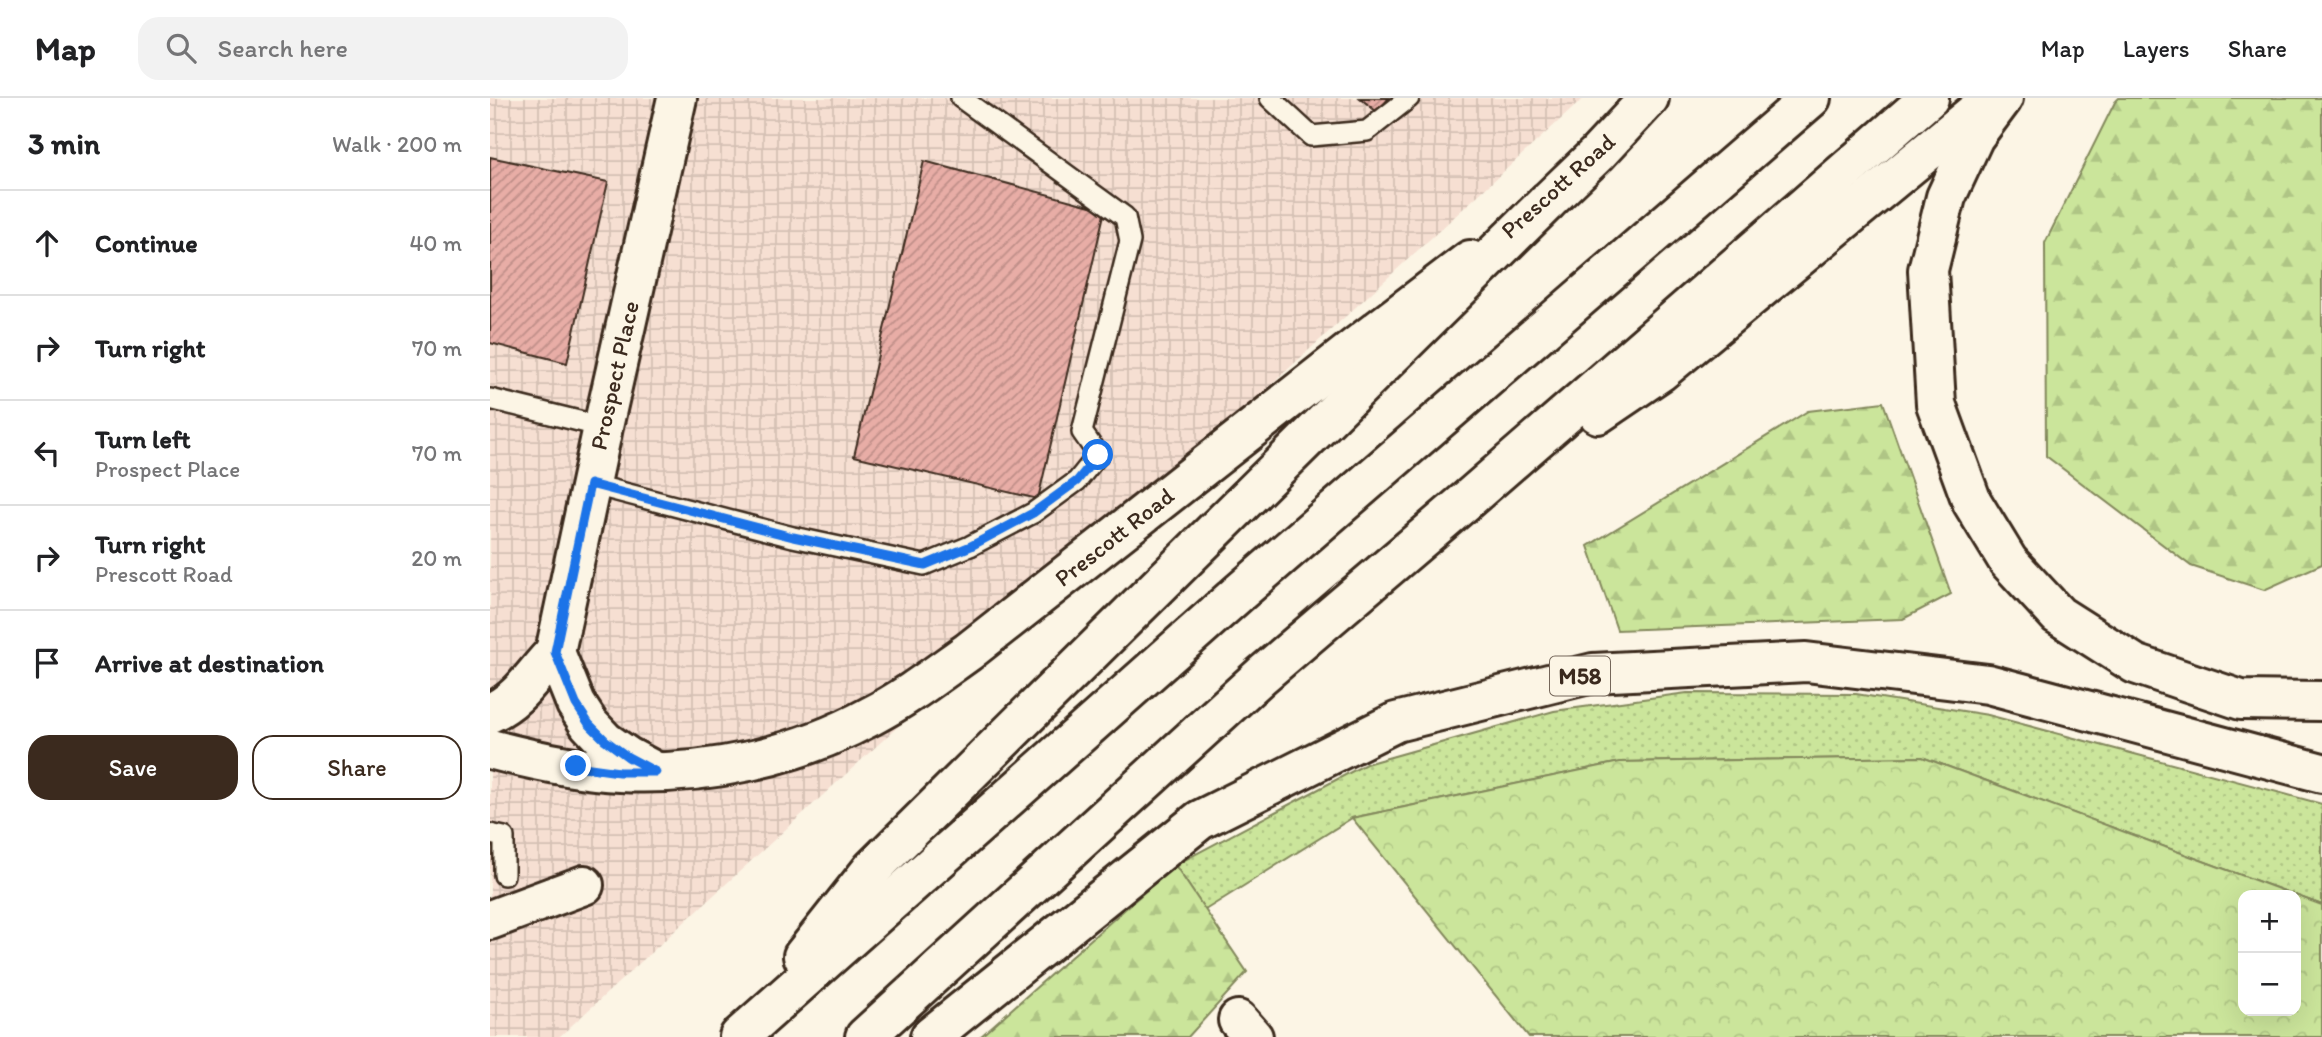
<!DOCTYPE html>
<html lang="en">
<head>
<meta charset="utf-8">
<style>
  :root { --surface:#fff; --page:#f2f2f2; --text:#202124; --muted:#757577; --line:#e0e0e0; --accent:#3b2a1e }
  body { margin:0; font-family:Itim,sans-serif; background:var(--page); color:var(--text) }
  .controls { position:absolute; right:21px; bottom:21px; display:grid; overflow:hidden; border-radius:14px; box-shadow:0 7px 28px #0002 }
  .controls button { width:63px; height:63px; display:grid; place-items:center; padding:0; border:0; border-bottom:2px solid var(--line); background:var(--surface); color:var(--text); font:35px sans-serif }
  .stop { position:absolute; width:21px; height:21px; margin:-16px; border:5px solid #1a73e8; border-radius:50%; background:#fff }
  .stop.end { background:#1a73e8; border-color:#fff; box-shadow:0 2px 7px #0008 }
  .list { margin:0; padding:0; list-style:none }
  h2 { display:flex; justify-content:space-between; align-items:center; height:91px; margin:0; padding:0 28px; font-size:30px }
  h2 small { font-size:23px; font-weight:400; color:var(--muted) }
  .list li { display:grid; grid-template-columns:46px 1fr auto; gap:21px; align-items:center; box-sizing:border-box; height:105px; padding:0 28px; border-top:2px solid var(--line) }
  .list b { display:block; font-size:26px; white-space:nowrap }
  .list p { margin:0; font-size:23px; white-space:nowrap; color:var(--muted) }
  .list em { font-size:23px; font-style:normal; color:var(--muted) }
  .actions { display:flex; gap:14px; padding:21px 28px }
  .actions a { flex:1; padding:16px 0; border:2px solid var(--accent); border-radius:21px; text-align:center; font-size:24px; color:var(--accent) }
  .actions .main { background:var(--accent); color:#fff }
  .icon { flex:none; width:38px; height:38px; fill:none; stroke:currentColor; stroke-width:2; stroke-linecap:round; stroke-linejoin:round }
  .map { position:relative; flex:none; width:1832px; height:939px; overflow:hidden }
  header { display:flex; align-items:center; gap:42px; box-sizing:border-box; height:98px; padding:0 35px; background:var(--surface); border-bottom:2px solid var(--line) }
  header strong { font-size:33px }
  nav { display:flex; gap:38px; margin-inline-start:auto; font-size:24px }
  .search { width:490px; height:63px; background:var(--page); display:flex; align-items:center; gap:18px; box-sizing:border-box; padding:0 24px; border-radius:21px; color:var(--muted); font-size:26px }
  main { display:flex }
  aside { flex:1; background:var(--surface) }
  .map>svg:first-child { display:block }
  .industrial { fill:url(#industrial-grid) }
  .grass { fill:url(#grass-dots); stroke:#83885c; stroke-width:2 }
  .forest { fill:url(#forest-firs); stroke:#83885c; stroke-width:2 }
  .park { fill:url(#park-crowns); stroke:#83885c; stroke-width:2; fill-rule:evenodd }
  .building { fill:url(#building-hatch); stroke:#3b2a1e; stroke-width:2 }
  .lines { fill:none; stroke-linecap:round; stroke-linejoin:round }
  .lane-casing { stroke:#3b2a1e; stroke-width:24 }
  .street-casing { stroke:#3b2a1e; stroke-width:44 }
  .secondary-casing { stroke:#3b2a1e; stroke-width:44 }
  .primary-casing { stroke:#3b2a1e; stroke-width:44 }
  .highway-casing { stroke:#3b2a1e; stroke-width:44 }
  .lane { stroke:#fcf5e5; stroke-width:19 }
  .street { stroke:#fcf5e5; stroke-width:38 }
  .secondary { stroke:#fcf5e5; stroke-width:38 }
  .primary { stroke:#fcf5e5; stroke-width:38 }
  .highway { stroke:#fcf5e5; stroke-width:38 }
  .route { stroke:#1a73e8; stroke-width:9 }
  .labels { text-anchor:middle; stroke-width:7; stroke-linejoin:round; paint-order:stroke }
  .shield { fill:#fcf5e5; stroke:#75675a; stroke-width:2 }
  .shield-label { font-size:23px; font-weight:bold; fill:#3b2a1e }
  .street-label { font-size:24px; fill:#3b2a1e; stroke:#fcf5e5 }
</style>
</head>
<body>
<header>
<strong>Map</strong>
<div class="search"><svg class="icon" aria-label="search" viewBox="0 0 24 24"><circle cx="10" cy="10" r="6"/><path d="M15 15l6 6"/></svg>Search here</div>
<nav><a>Map</a><a>Layers</a><a>Share</a></nav>
</header>
<main>
<aside>
<h2>3 min<small>Walk · 200 m</small></h2>
<ul class="list">
<li><svg class="icon" aria-label="ahead" viewBox="0 0 24 24"><path d="M12 20V5M6 11l6-6 6 6"/></svg><div><b>Continue</b></div><em>40 m</em></li>
<li><svg class="icon" aria-label="right" viewBox="0 0 24 24"><path d="M7 20v-9h11M14 6l5 5-5 5"/></svg><div><b>Turn right</b></div><em>70 m</em></li>
<li><svg class="icon" aria-label="left" viewBox="0 0 24 24"><path d="M17 20v-9H6M10 6l-5 5 5 5"/></svg><div><b>Turn left</b><p>Prospect Place</p></div><em>70 m</em></li>
<li><svg class="icon" aria-label="right" viewBox="0 0 24 24"><path d="M7 20v-9h11M14 6l5 5-5 5"/></svg><div><b>Turn right</b><p>Prescott Road</p></div><em>20 m</em></li>
<li><svg class="icon" aria-label="arrive" viewBox="0 0 24 24"><path d="M6 21V4h12l-3 4 3 4H6"/></svg><div><b>Arrive at destination</b></div></li>
</ul>
<div class="actions"><a class="main">Save</a><a>Share</a></div>
</aside>
<div class="map">
<svg width="1832" height="939" viewBox="0 0 1832 939">
  <defs>
    <pattern id="industrial-grid" width="8" height="8" patternUnits="userSpaceOnUse" patternTransform="scale(1.75)"><rect width="8" height="8" fill="#f6dfd2"/><path d="M0 4h8M4 0v8" fill="none" stroke="#d4c0b4"/></pattern>
    <pattern id="grass-dots" width="8" height="8" patternUnits="userSpaceOnUse" patternTransform="scale(1.75)"><rect width="8" height="8" fill="#cbe59b"/><path d="M2 2h.1M6 6h.1" fill="none" stroke="#afc585" stroke-width="1.8" stroke-linecap="round"/></pattern>
    <pattern id="forest-firs" width="22" height="20" patternUnits="userSpaceOnUse" patternTransform="scale(1.75)"><rect width="22" height="20" fill="#cbe59b"/><path d="M5 1l3.5 6h-7zM16 11l3.5 6h-7z" fill="#afc585"/></pattern>
    <pattern id="park-crowns" width="20" height="18" patternUnits="userSpaceOnUse" patternTransform="scale(1.75)"><rect width="20" height="18" fill="#cbe59b"/><path d="M2 6a3 3 0 1 1 6 0M12 15a3 3 0 1 1 6 0" fill="none" stroke="#afc585"/></pattern>
    <pattern id="building-hatch" width="6" height="6" patternUnits="userSpaceOnUse" patternTransform="scale(1.75)"><rect width="6" height="6" fill="#e8ada6"/><path d="M-1 1l2-2M0 6l6-6M5 7l2-2" fill="none" stroke="#bd8d87"/></pattern>
  </defs>
  <rect width="100%" height="100%" fill="#fcf5e5"/>
  <filter id="ink" filterUnits="userSpaceOnUse"><feTurbulence type="fractalNoise" baseFrequency=".0143" numOctaves="2"/><feDisplacementMap in="SourceGraphic" scale="14" xChannelSelector="R" yChannelSelector="G"/><feConvolveMatrix kernelMatrix="1 2 1 2 8 2 1 2 1" color-interpolation-filters="sRGB"/></filter>
  <g filter="url(#ink)">
    <!-- industrial -->
    <path class="industrial" d="M0 0H1094L69 939H0Z"/>
    <!-- grass -->
    <path class="grass" d="M1197 595 1366 596 1498 617 1832 706V807L1432 659 1130 664 862 720 715 812 685 767 876 666 1064 613Z"/>
    <!-- forest -->
    <g class="forest">
      <path d="M1629 0H1832V466L1774 492 1701 468 1556 358 1555 145 1625 4Z"/>
      <path d="M1393 304 1461 496 1413 521 1127 532 1098 448 1318 313Z"/>
      <path d="M685 767 757 874 698 939H490Z"/>
    </g>
    <!-- park -->
    <path class="park" d="M1432 659 1832 807V939H1039L862 720 1130 664ZM1753 797H1806V913H1753Z"/>
    <!-- building -->
    <g class="building">
      <path d="M870 0H899L887 14Z"/>
      <path d="M0 59 118 84 77 265 0 245Z"/>
      <path d="M434 63 615 112 548 401 364 358Z"/>
    </g>
    <g class="lines">
      <!-- lane casing -->
      <g class="lane-casing">
        <g id="lane">
          <path d="M780 0 821 38 877 33 919 0"/>
          <path d="M0 301 113 329"/>
          <path d="M100 386 303 439 434 467 480 448 543 415 587 383 608 357 592 334 640 143 635 119 471 0"/>
          <path d="M0 736 14 739V777"/>
        </g>
      </g>
      <!-- street casing -->
      <g class="street-casing">
        <g id="street">
          <path d="M0 615C31 601 42 577 65 554"/>
          <path id="s1" d="M166 674 138 659 115 643 99 626 86 606 65 554 113 329 187 0"/>
          <path d="M0 822 94 787"/>
          <path d="M748 922 763 939"/>
        </g>
      </g>
      <!-- secondary casing -->
      <g class="secondary-casing">
        <g id="secondary">
          <path id="s2" d="M0 651C42 662 87 672 130 674 216 678 306 659 381 618 416 600 447 576 478 554L867 248 980 162"/>
        </g>
      </g>
      <!-- primary casing -->
      <g class="primary-casing">
        <path id="primary" d="M1057 104 1107 56 1159 0"/>
      </g>
      <!-- highway casing -->
      <g class="highway-casing">
        <g id="highway">
          <path d="M1513 0 1484 39 1456 99 1438 172 1446 306 1482 404 1518 463 1568 517 1645 566 1751 602 1832 603"/>
          <path d="M1108 316 1170 274 1495 6"/>
          <path d="M313 858 382 771 1057 104"/>
          <path d="M249 939 750 494 1321 0"/>
          <path d="M375 939 772 577 976 403 1439 0"/>
          <path d="M440 939 710 722 906 624 1103 575 1316 564 1498 586 1832 675"/>
        </g>
      </g>
      <!-- lane -->
      <use href="#lane" class="lane"/>
      <!-- street -->
      <use href="#street" class="street"/>
      <!-- secondary -->
      <use href="#secondary" class="secondary"/>
      <!-- primary -->
      <use href="#primary" class="primary"/>
      <!-- highway -->
      <use href="#highway" class="highway"/>
    </g>
  </g>
  <g class="lines" filter="url(#ink)">
    <!-- route -->
    <path class="route" d="M86 668 129 674H166L138 659 115 642 99 626 86 606 65 554 100 386 303 439 435 467 481 448 543 415 587 383 608 357"/>
  </g>
  <g class="labels">
    <!-- shield labels -->
    <rect class="shield" x="1060" y="558.5" width="60" height="39" rx="5"/>
    <g class="shield-label">
      <text x="1090" y="586">M58</text>
    </g>
    <!-- street labels -->
    <g class="street-label">
      <text transform="translate(1068 88) rotate(-42)" y="8">Prescott Road</text>
      <text dy="8" stroke="none"><textPath href="#s1" startOffset="446">Prospect Place</textPath></text>
      <text dy="8" stroke="none"><textPath href="#s2" startOffset="695">Prescott Road</textPath></text>
    </g>
  </g>
</svg>
<div class="controls">
<button>+</button>
<button>−</button>
</div>
<div class="stop" style="left:608px;top:357px"></div>
<div class="stop end" style="left:86px;top:668px"></div>
</div>
</main>
</body>
</html>
